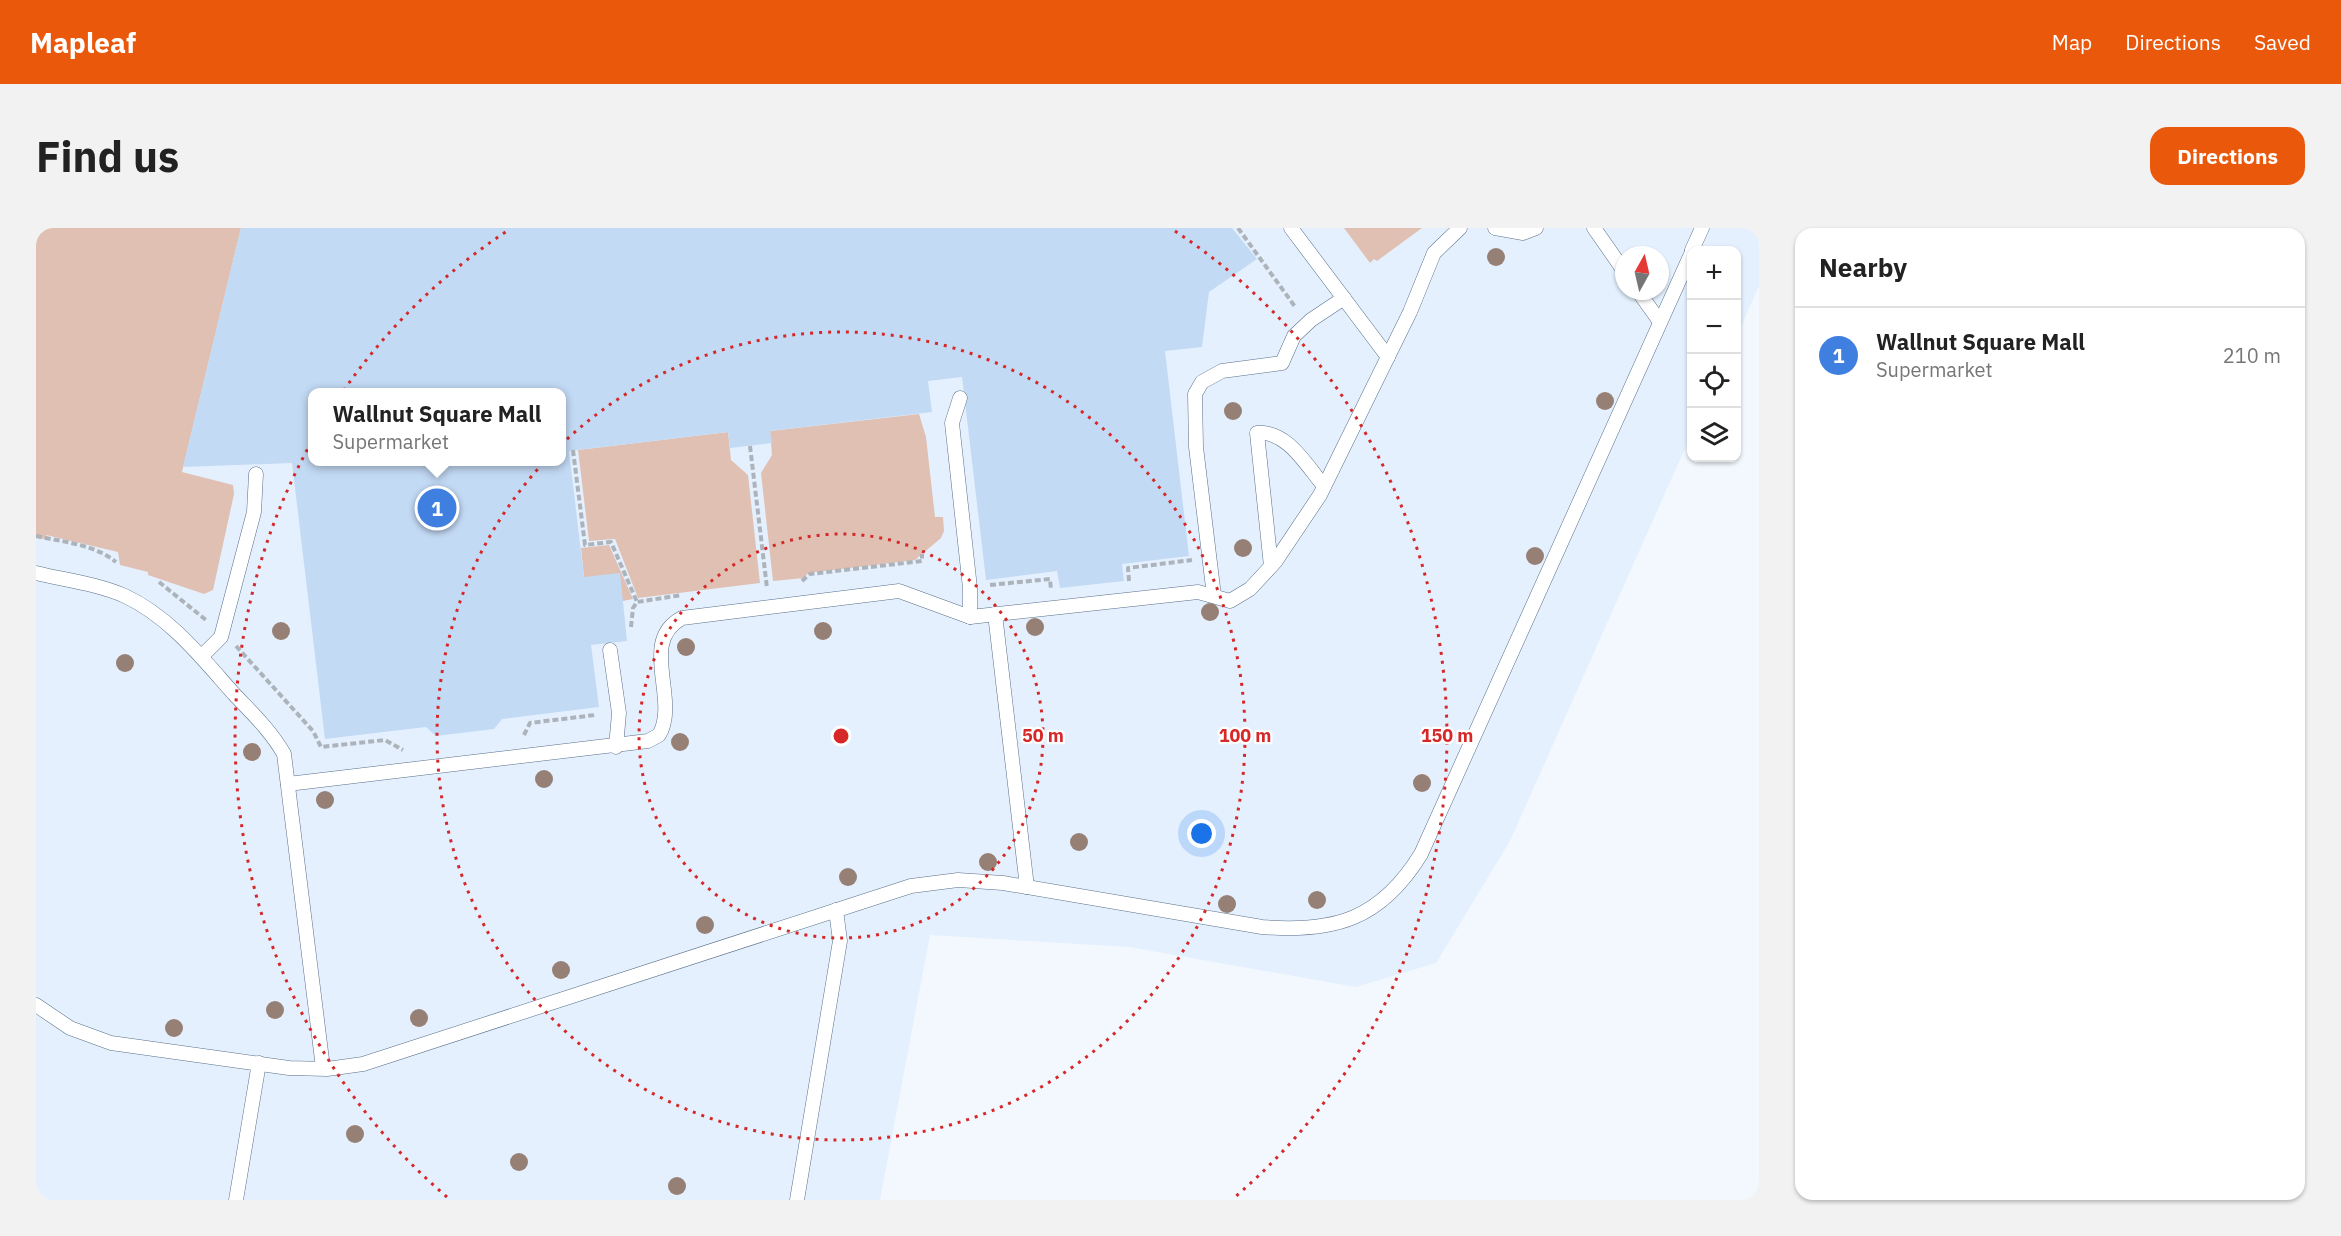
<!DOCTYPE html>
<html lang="en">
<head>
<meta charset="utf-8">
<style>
  :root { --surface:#fff; --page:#f2f2f2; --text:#222; --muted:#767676; --line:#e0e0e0; --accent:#ea580c }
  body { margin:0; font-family:"IBM Plex Sans",sans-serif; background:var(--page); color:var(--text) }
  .controls { position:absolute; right:18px; top:18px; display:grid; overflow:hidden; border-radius:12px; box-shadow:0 2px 4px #0004 }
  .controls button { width:54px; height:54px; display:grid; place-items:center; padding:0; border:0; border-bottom:2px solid var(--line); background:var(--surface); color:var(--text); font:30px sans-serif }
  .compass { position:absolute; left:1579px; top:18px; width:54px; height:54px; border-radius:50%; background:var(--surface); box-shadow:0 2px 4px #0004; rotate:8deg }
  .you { position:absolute; left:1166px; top:606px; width:21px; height:21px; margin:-15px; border:4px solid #fff; border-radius:50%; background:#1a73e8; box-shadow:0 0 0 9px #1a73e833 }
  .badge { display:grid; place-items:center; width:39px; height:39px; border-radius:50%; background:var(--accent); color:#fff; font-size:20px; font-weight:700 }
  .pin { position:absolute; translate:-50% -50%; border:3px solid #fff; box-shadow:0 2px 6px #0006 }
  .popup { position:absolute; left:272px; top:160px; width:258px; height:78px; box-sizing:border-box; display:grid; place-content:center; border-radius:12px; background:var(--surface); filter:drop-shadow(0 2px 4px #0005); font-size:20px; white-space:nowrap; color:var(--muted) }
  .popup b { font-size:22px; color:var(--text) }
  .popup::after { content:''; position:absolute; left:50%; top:100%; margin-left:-12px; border:12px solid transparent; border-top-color:var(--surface) }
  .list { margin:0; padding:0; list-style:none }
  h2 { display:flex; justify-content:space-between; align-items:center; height:78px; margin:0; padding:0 24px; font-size:26px }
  h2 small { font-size:20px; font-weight:400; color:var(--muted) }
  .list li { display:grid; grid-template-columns:39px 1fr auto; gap:18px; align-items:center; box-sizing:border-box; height:96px; padding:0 24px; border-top:2px solid var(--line) }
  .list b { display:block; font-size:22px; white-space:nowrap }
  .list p { margin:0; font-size:20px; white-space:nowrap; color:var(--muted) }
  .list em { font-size:20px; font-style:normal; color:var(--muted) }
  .icon { flex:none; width:33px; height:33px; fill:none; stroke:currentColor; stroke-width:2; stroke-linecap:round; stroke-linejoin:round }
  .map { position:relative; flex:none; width:1723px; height:972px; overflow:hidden; border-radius:18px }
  header { display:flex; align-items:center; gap:36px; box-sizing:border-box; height:84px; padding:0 30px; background:var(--accent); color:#fff }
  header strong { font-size:28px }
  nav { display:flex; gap:33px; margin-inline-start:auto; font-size:21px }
  .intro { display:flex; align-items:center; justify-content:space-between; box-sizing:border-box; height:144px; padding:0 36px }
  h1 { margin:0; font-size:42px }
  .button { padding:15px 27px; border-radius:18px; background:var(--accent); color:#fff; font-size:21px; font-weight:700 }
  main { display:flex; gap:36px; padding:0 36px }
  aside { flex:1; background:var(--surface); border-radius:18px; box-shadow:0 2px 4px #0004 }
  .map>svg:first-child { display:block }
  .built { fill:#e4f0fe; fill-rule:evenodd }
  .green { fill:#e0c0b2 }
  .building { fill:#c3daf5; fill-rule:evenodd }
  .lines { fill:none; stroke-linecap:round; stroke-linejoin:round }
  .lane-casing { stroke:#5a7089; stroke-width:15 }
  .path { stroke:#adb3bb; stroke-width:4; stroke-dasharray:6 3; stroke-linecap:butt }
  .lane { stroke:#fff; stroke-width:14 }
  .tree { fill:#968076 }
  .ring { fill:none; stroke:#d62828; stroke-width:3; stroke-dasharray:3 6 }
  .centre { fill:#d62828; stroke:#fff; stroke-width:3 }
  .ring-label { font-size:18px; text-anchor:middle; font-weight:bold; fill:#d62828; stroke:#fff; stroke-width:4.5; stroke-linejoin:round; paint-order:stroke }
</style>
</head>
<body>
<header>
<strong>Mapleaf</strong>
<nav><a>Map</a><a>Directions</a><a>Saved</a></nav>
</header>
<div class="intro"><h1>Find us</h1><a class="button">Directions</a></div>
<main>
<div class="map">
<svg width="1723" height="972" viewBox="0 0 1723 972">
  <rect width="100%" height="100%" fill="#f3f8fe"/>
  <!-- built -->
  <path class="built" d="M0 0H1723V58L1701 108 1700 22H1656L1655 207 1474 613 1400 735 1320 759 1093 719 894 707 844 972H0ZM1588 27H1624V63H1588ZM276 164H526V234H276Z"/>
  <!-- green -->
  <g class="green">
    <path d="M0 0H205L146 244 197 257 198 266 177 362 168 366 112 347V344L84 337 82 324 10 307 9 311 0 310Z"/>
    <path d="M1308 0H1386L1341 33 1338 31 1334 35Z"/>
    <path d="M883 186 890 209 899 289H907L908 303 905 310 879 332 772 345 768 350 737 353 725 245 736 227 734 203Z"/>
    <path d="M692 204 695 232 712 247 724 355 602 370 579 311 553 313 542 222Z"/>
    <path d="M573 317 597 371 587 373 548 349 545 320Z"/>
  </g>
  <!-- building -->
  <path class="building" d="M205 0H1196L1221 31 1173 64 1166 119 1129 123 1153 328 1086 336 1088 353 1024 360 1021 343 950 352 926 149 892 153 896 184 734 203 736 215 694 220 692 204 533 223 548 349 584 345 591 413 555 417 563 479 466 491 458 501 400 508 390 499 289 511 256 235 147 239ZM276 164H526V234H276Z"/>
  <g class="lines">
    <!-- lane casing -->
    <g class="lane-casing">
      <g id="lane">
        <path d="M1255 0 1352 129"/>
        <path d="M1459 0 1487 5 1500 0"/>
        <path d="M1558 0 1588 43"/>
        <path d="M1656 22 1666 0"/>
        <path d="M1602 63 1624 94"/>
        <path d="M924 170 916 195 934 360V389"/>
        <path d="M1235 338 1221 205C1251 202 1270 237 1288 258"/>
        <path d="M0 345C29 352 62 356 89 368 134 389 166 430 198 466 216 485 235 503 248 526L287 840"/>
        <path d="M1178 368 1160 219 1159 166 1166 154 1186 143 1246 135 1258 108 1275 92 1308 70"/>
        <path d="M959 386 991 659"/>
        <path d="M574 422 583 485 580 519"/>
        <path d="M165 429 185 409 218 284 220 246"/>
        <path d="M252 556 612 513 623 507C644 472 602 413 646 390L863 363 934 389 1162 364 1194 373 1214 361 1239 334 1284 267 1374 84 1398 25 1424 0"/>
        <path d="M0 777 34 800 75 815 253 840 291 841 327 836 875 658 922 652 967 655 1226 699C1299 705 1345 691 1385 626L1656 24"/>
        <path d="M200 972 223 835"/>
        <path d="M761 972 804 713 800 682"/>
      </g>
    </g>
    <!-- path -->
    <g class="path">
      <path d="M1202 0 1260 80"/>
      <path d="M714 218 731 360"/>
      <path d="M537 222 549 317 575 314 601 374"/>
      <path d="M0 308C27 314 58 316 80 334"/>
      <path d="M766 353 774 346 886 333V326"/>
      <path d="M1093 353 1092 340 1156 332"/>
      <path d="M123 354 170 392"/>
      <path d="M954 357 1014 351 1015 362"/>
      <path d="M595 399 597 380 601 374 646 367"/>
      <path d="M200 418 277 503 285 519 349 512 367 522"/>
      <path d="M488 507 494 495 559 487"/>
    </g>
    <!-- lane -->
    <use href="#lane" class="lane"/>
  </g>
  <!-- trees -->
  <g class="tree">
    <circle cx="1460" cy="29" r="9"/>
    <circle cx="1569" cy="173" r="9"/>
    <circle cx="1197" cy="183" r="9"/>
    <circle cx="1207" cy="320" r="9"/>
    <circle cx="1499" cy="328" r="9"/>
    <circle cx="1174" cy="384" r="9"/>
    <circle cx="999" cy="399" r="9"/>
    <circle cx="245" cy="403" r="9"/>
    <circle cx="787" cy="403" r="9"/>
    <circle cx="650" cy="419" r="9"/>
    <circle cx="89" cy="435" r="9"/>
    <circle cx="644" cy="514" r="9"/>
    <circle cx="216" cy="524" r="9"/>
    <circle cx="508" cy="551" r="9"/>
    <circle cx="1386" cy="555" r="9"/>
    <circle cx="289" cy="572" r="9"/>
    <circle cx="1043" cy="614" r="9"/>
    <circle cx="952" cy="634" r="9"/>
    <circle cx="812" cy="649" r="9"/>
    <circle cx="1281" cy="672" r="9"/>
    <circle cx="1191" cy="676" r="9"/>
    <circle cx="669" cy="697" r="9"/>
    <circle cx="525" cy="742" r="9"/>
    <circle cx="239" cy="782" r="9"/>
    <circle cx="383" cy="790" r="9"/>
    <circle cx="138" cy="800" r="9"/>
    <circle cx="319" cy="906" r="9"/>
    <circle cx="483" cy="934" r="9"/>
    <circle cx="641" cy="958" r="9"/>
  </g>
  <!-- distance rings -->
  <g class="ring">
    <circle cx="805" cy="508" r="202"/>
    <circle cx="805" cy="508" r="404"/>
    <path d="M411 969A606 606 0 0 1 471 3M1139 3A606 606 0 0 1 1199 969"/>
  </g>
  <circle cx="805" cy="508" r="9" class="centre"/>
  <g class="ring-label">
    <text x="1007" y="514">50 m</text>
    <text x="1209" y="514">100 m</text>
    <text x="1411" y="514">150 m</text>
  </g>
</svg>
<div class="controls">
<button>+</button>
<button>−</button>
<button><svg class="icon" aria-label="locate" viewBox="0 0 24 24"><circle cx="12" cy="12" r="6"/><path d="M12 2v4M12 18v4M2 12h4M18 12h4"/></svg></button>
<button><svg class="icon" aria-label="layers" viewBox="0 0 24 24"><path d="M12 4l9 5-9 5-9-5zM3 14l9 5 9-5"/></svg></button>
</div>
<svg class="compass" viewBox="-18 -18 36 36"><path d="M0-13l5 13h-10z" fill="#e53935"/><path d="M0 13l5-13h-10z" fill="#767676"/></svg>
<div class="you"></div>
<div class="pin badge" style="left:401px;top:280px;background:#3f7fe0">1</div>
<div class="popup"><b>Wallnut Square Mall</b>Supermarket</div>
</div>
<aside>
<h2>Nearby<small></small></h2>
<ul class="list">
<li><span class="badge" style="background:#3f7fe0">1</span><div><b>Wallnut Square Mall</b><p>Supermarket</p></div><em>210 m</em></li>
</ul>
</aside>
</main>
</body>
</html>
